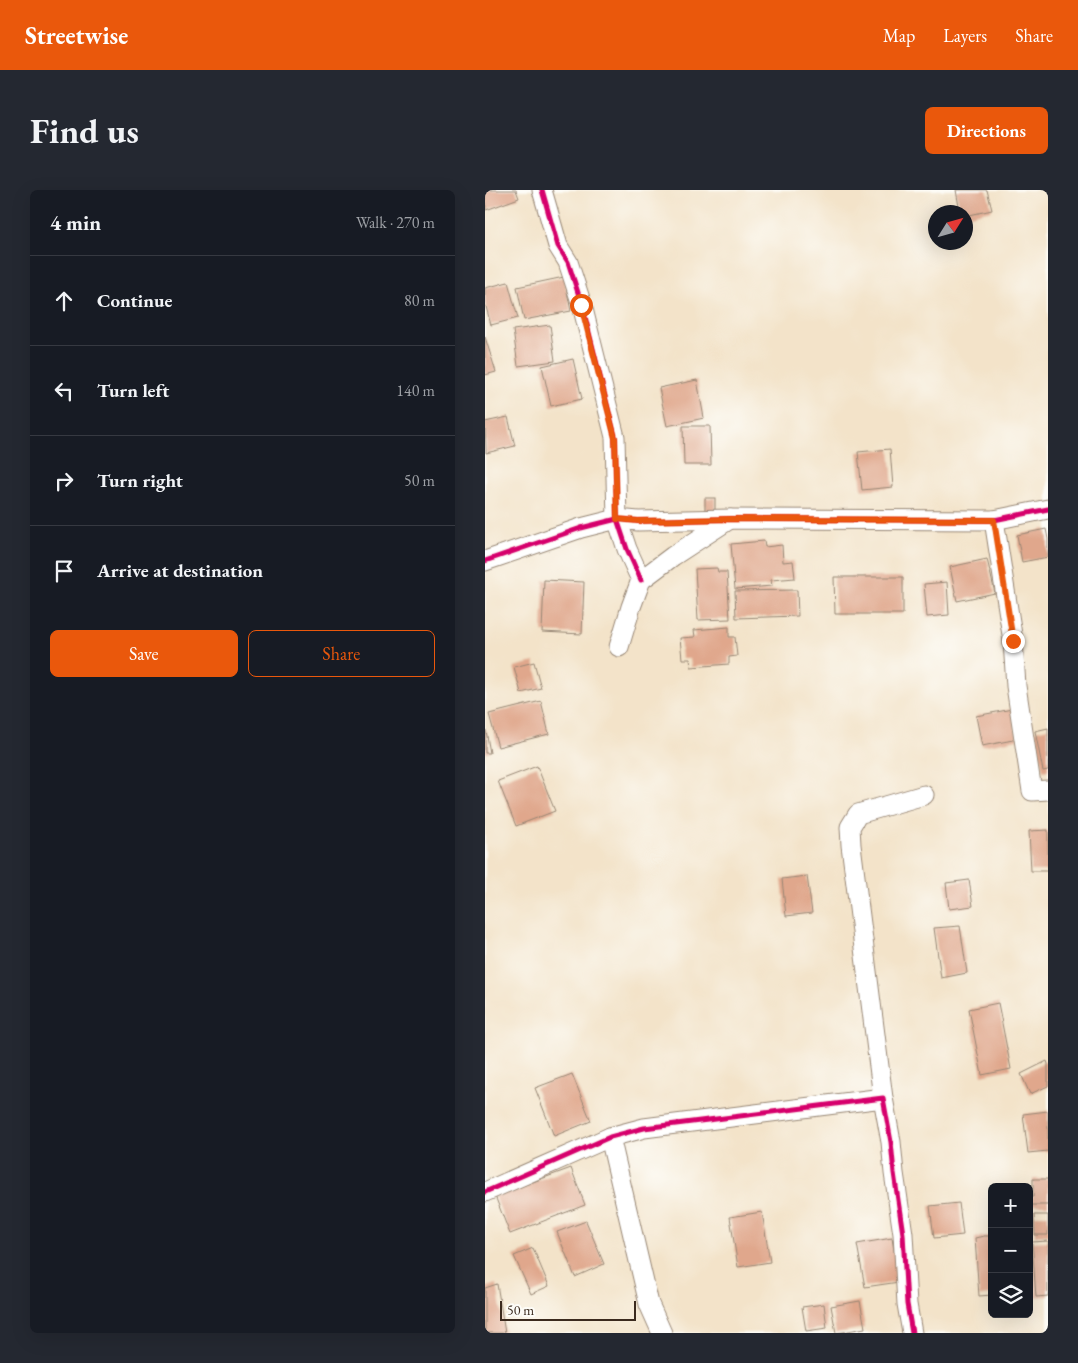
<!DOCTYPE html>
<html lang="en">
<head>
<meta charset="utf-8">
<style>
  :root { --surface:#171b24; --page:#242831; --text:#f1f3f6; --muted:#9ea1a6; --line:#363941; --accent:#ea580c }
  body { margin:0; font-family:"EB Garamond",serif; background:var(--page); color:var(--text) }
  .controls { position:absolute; right:15px; bottom:15px; display:grid; overflow:hidden; border-radius:8px; box-shadow:0 5px 20px #0002 }
  .controls button { width:45px; height:45px; display:grid; place-items:center; padding:0; border:0; border-bottom:1px solid var(--line); background:var(--surface); color:var(--text); font:25px sans-serif }
  .compass { position:absolute; left:443px; top:15px; width:45px; height:45px; border-radius:50%; background:var(--surface); box-shadow:0 5px 20px #0002; rotate:53deg }
  .scale { position:absolute; left:15px; bottom:12px; width:136px; box-sizing:border-box; padding-left:5px; border:2px solid #3b2a1e; border-top:0; font-size:14px; line-height:18px; white-space:nowrap; color:#3b2a1e; -webkit-text-stroke:4px #fdfcf7; paint-order:stroke }
  .stop { position:absolute; width:15px; height:15px; margin:-11px; border:4px solid #ea580c; border-radius:50%; background:#fff }
  .stop.end { background:#ea580c; border-color:#fff; box-shadow:0 1px 5px #0008 }
  .list { margin:0; padding:0; list-style:none }
  h2 { display:flex; justify-content:space-between; align-items:center; height:65px; margin:0; padding:0 20px; font-size:21px }
  h2 small { font-size:16px; font-weight:400; color:var(--muted) }
  .list li { display:grid; grid-template-columns:32px 1fr auto; gap:15px; align-items:center; box-sizing:border-box; height:90px; padding:0 20px; border-top:1px solid var(--line) }
  .list b { display:block; font-size:19px; white-space:nowrap }
  .list em { font-size:16px; font-style:normal; color:var(--muted) }
  .actions { display:flex; gap:10px; padding:15px 20px }
  .actions a { flex:1; padding:11px 0; border:1px solid var(--accent); border-radius:8px; text-align:center; font-size:18px; color:var(--accent) }
  .actions .main { background:var(--accent); color:#fff }
  .icon { flex:none; width:28px; height:28px; fill:none; stroke:currentColor; stroke-width:2; stroke-linecap:round; stroke-linejoin:round }
  .map { position:relative; flex:none; width:563px; height:1143px; overflow:hidden; border-radius:8px }
  header { display:flex; align-items:center; gap:30px; box-sizing:border-box; height:70px; padding:0 25px; background:var(--accent); color:#fff }
  header strong { font-size:24px }
  nav { display:flex; gap:28px; margin-inline-start:auto; font-size:18px }
  .intro { display:flex; align-items:center; justify-content:space-between; box-sizing:border-box; height:120px; padding:0 30px }
  h1 { margin:0; font-size:35px }
  .button { padding:12px 22px; border-radius:8px; background:var(--accent); color:#fff; font-size:18px; font-weight:700 }
  main { display:flex; gap:30px; padding:0 30px }
  aside { flex:1; background:var(--surface); border-radius:8px; box-shadow:0 5px 20px #0002 }
  .map>svg:first-child { display:block }
  .building { fill:#e0a78c }
  .lines { fill:none; stroke-linecap:round; stroke-linejoin:round }
  .street-casing { stroke:#978674; stroke-width:21 }
  .street { stroke:#fff; stroke-width:19 }
  .cycleway-casing { stroke:#fdfcf7; stroke-width:8 }
  .cycleway { stroke:#d6006c; stroke-width:5 }
  .route { stroke:#ea580c; stroke-width:6 }
</style>
</head>
<body>
<header>
<strong>Streetwise</strong>
<nav><a>Map</a><a>Layers</a><a>Share</a></nav>
</header>
<div class="intro"><h1>Find us</h1><a class="button">Directions</a></div>
<main>
<aside>
<h2>4 min<small>Walk · 270 m</small></h2>
<ul class="list">
<li><svg class="icon" aria-label="ahead" viewBox="0 0 24 24"><path d="M12 20V5M6 11l6-6 6 6"/></svg><div><b>Continue</b></div><em>80 m</em></li>
<li><svg class="icon" aria-label="left" viewBox="0 0 24 24"><path d="M17 20v-9H6M10 6l-5 5 5 5"/></svg><div><b>Turn left</b></div><em>140 m</em></li>
<li><svg class="icon" aria-label="right" viewBox="0 0 24 24"><path d="M7 20v-9h11M14 6l5 5-5 5"/></svg><div><b>Turn right</b></div><em>50 m</em></li>
<li><svg class="icon" aria-label="arrive" viewBox="0 0 24 24"><path d="M6 21V4h12l-3 4 3 4H6"/></svg><div><b>Arrive at destination</b></div></li>
</ul>
<div class="actions"><a class="main">Save</a><a>Share</a></div>
</aside>
<div class="map">
<svg width="563" height="1143" viewBox="0 0 563 1143">
  <rect width="100%" height="100%" fill="#fdfcf7"/>
  <filter id="ink" filterUnits="userSpaceOnUse"><feTurbulence type="fractalNoise" baseFrequency=".02" numOctaves="2"/><feDisplacementMap in="SourceGraphic" scale="10" xChannelSelector="R" yChannelSelector="G"/><feConvolveMatrix kernelMatrix="1 2 1 2 8 2 1 2 1" color-interpolation-filters="sRGB"/></filter>
  <filter id="wash" filterUnits="userSpaceOnUse"><feTurbulence type="fractalNoise" baseFrequency=".0096" numOctaves="4" result="noise"/><feDisplacementMap in="SourceGraphic" scale="20" xChannelSelector="R" yChannelSelector="G"/><feGaussianBlur stdDeviation="1.12" result="paint"/><feColorMatrix in="noise" values="0 0 0 0 0 0 0 0 0 0 0 0 0 0 0 0 0 1.4 0 .05"/><feComposite in="paint" operator="in"/></filter>
  <g filter="url(#wash)">
    <rect width="100%" height="100%" fill="#f3e3c9"/>
    <g id="blocks">
      <!-- building -->
      <g class="building">
        <path d="M0 0H31L34 8 1 20Z"/>
        <path d="M471 0H502L507 20 480 26V22H475Z"/>
        <path d="M79 87 86 121 39 130 32 97Z"/>
        <path d="M23 92 33 128 6 135 0 113V98Z"/>
        <path d="M65 135 70 171 33 176 28 140Z"/>
        <path d="M0 147 11 182 0 185Z"/>
        <path d="M88 169 97 209 66 216 57 176Z"/>
        <path d="M212 190 219 228 182 236 174 198Z"/>
        <path d="M23 227 30 256 1 263 0 232Z"/>
        <path d="M198 236H225L226 275H199Z"/>
        <path d="M405 259 408 297 377 300 373 262Z"/>
        <rect x="220" y="308" width="10" height="15"/>
        <path d="M561 339 563 349V367L537 372 532 345Z"/>
        <path d="M279 351 280 357 297 355 298 372 308 371 310 388 286 390 287 396 250 399 246 354Z"/>
        <path d="M502 369 510 403 472 411 465 377Z"/>
        <path d="M232 378 233 382H242L245 429 213 430 210 379Z"/>
        <path d="M349 387H418V424H350Z"/>
        <path d="M59 390 99 392 97 444 57 442Z"/>
        <path d="M462 392 464 425 442 427 439 394Z"/>
        <path d="M312 400 313 426 251 428 250 401Z"/>
        <path d="M244 437V447H250L252 466 244 467V474L206 477 205 469H197L195 448 210 447 209 440Z"/>
        <path d="M49 472 56 498 36 503 29 477Z"/>
        <path d="M56 511 64 544 13 557 4 524Z"/>
        <path d="M527 519 533 549 497 556 491 526Z"/>
        <path d="M563 538V580L558 581 550 541Z"/>
        <path d="M1 540 5 563H0V541Z"/>
        <path d="M52 576 70 621 31 636 13 591Z"/>
        <path d="M563 640V681H546L544 641Z"/>
        <path d="M322 686 327 723 301 726 297 689Z"/>
        <path d="M484 690 488 716 464 719 461 693Z"/>
        <path d="M475 736 482 783 456 788 449 738Z"/>
        <path d="M513 813 526 879 497 885 484 819Z"/>
        <path d="M562 871 563 874V896L545 904 536 884Z"/>
        <path d="M87 884 106 931 69 946 50 898Z"/>
        <path d="M563 921V961L543 963 538 924Z"/>
        <path d="M86 978 100 1015 25 1044 10 1006Z"/>
        <path d="M548 989H563V1015H544V1007H548Z"/>
        <path d="M474 1013 478 1045 449 1048 445 1016Z"/>
        <path d="M277 1022 285 1072 253 1077 245 1027Z"/>
        <path d="M549 1025H563V1045H550Z"/>
        <path d="M101 1031 119 1074 90 1087 72 1042Z"/>
        <path d="M499 1046H507V1105L494 1106 490 1048Z"/>
        <path d="M407 1048 414 1092 380 1097 372 1054Z"/>
        <path d="M563 1051V1106L551 1107 547 1052Z"/>
        <path d="M48 1058 64 1096 46 1104 29 1066Z"/>
        <path d="M12 1094 20 1143H0V1098Z"/>
        <path d="M375 1111 380 1138 351 1143 346 1116Z"/>
        <path d="M339 1114 342 1138 321 1141 317 1117Z"/>
      </g>
    </g>
  </g>
  <g filter="url(#ink)">
    <use href="#blocks" fill-opacity="0" stroke="#978674" stroke-width="1"/>
    <g class="lines">
      <!-- street casing -->
      <g class="street-casing">
        <g id="street">
          <path d="M57 0 73 56 83 72 97 115 130 247 132 329 142 359 156 390"/>
          <path d="M509 330 528 451 531 496 547 601 563 600"/>
          <path d="M0 371 96 338 132 329 153 331 246 329 509 330 563 319"/>
          <path d="M134 457 146 417 156 390 188 366 245 329"/>
          <path d="M398 908 366 655 365 637 373 624 439 605"/>
          <path d="M125 947 164 1114 177 1143"/>
          <path d="M0 1002 125 947 159 938 398 908 406 952 409 983 418 1044 422 1114 427 1143"/>
        </g>
      </g>
      <!-- street -->
      <use href="#street" class="street"/>
      <!-- cycleway casing -->
      <g class="cycleway-casing">
        <g id="cycleway">
          <path d="M57 0 73 56 83 72 97 115 130 247 132 329 142 359 156 390"/>
          <path d="M0 371 96 338 132 329 153 331 246 329 509 330 563 319"/>
          <path d="M0 1002 125 947 159 938 398 908 406 952 409 983 418 1044 422 1114 427 1143"/>
        </g>
      </g>
      <!-- cycleway -->
      <use href="#cycleway" class="cycleway"/>
    </g>
  </g>
  <g class="lines" filter="url(#ink)">
    <!-- route -->
    <path class="route" d="M96 115 130 248 132 329 153 331 246 329 509 330 528 451"/>
  </g>
</svg>
<div class="controls">
<button>+</button>
<button>−</button>
<button><svg class="icon" aria-label="layers" viewBox="0 0 24 24"><path d="M12 4l9 5-9 5-9-5zM3 14l9 5 9-5"/></svg></button>
</div>
<svg class="compass" viewBox="-18 -18 36 36"><path d="M0-13l5 13h-10z" fill="#e53935"/><path d="M0 13l5-13h-10z" fill="#9ea1a6"/></svg>
<div class="scale">50 m</div>
<div class="stop" style="left:96px;top:115px"></div>
<div class="stop end" style="left:528px;top:451px"></div>
</div>
</main>
</body>
</html>
